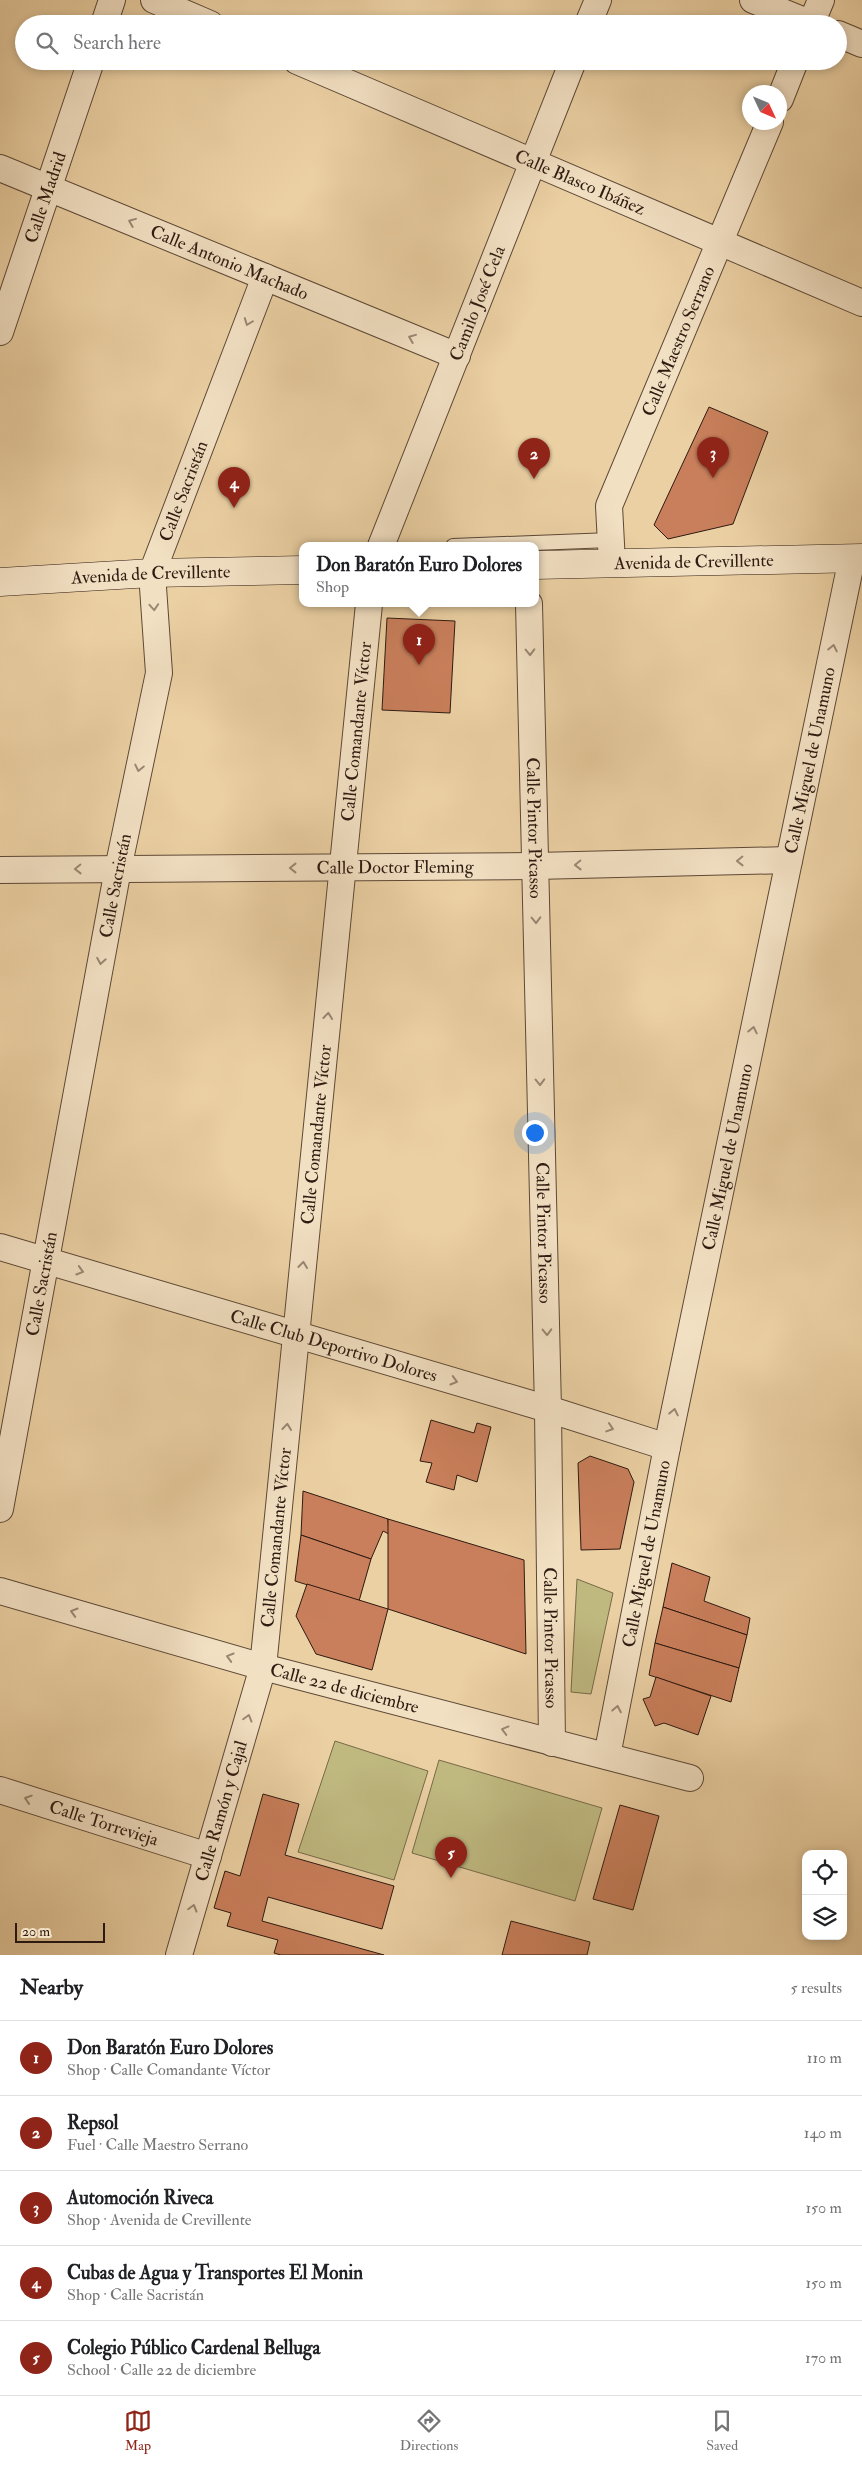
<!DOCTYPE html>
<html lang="en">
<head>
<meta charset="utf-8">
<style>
  :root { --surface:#fff; --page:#f2f2f2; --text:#202124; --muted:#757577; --line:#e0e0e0; --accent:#8f2418 }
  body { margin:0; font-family:"IM FELL Double Pica",serif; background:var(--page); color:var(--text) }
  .controls { position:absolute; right:15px; bottom:15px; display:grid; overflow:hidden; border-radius:10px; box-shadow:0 2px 8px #0003 }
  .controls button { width:45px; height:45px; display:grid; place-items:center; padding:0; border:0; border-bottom:1px solid var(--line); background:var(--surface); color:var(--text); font:25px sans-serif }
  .compass { position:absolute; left:742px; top:85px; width:45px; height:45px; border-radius:50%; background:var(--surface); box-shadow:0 2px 8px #0003; rotate:134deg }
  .scale { position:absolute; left:15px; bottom:12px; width:90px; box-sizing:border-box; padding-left:5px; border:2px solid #2e1a11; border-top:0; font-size:14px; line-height:18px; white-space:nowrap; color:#2e1a11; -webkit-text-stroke:4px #f2e0c3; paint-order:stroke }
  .you { position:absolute; left:534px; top:1132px; width:18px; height:18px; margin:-12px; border:4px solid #fff; border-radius:50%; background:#1a73e8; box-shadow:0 0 0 8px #1a73e833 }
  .badge { display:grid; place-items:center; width:32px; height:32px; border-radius:50%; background:var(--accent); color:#fff; font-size:16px; font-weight:700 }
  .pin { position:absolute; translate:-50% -41px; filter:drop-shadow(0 1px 2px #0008) }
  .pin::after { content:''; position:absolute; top:26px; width:18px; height:15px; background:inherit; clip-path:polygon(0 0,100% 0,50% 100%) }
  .popup { position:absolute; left:299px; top:542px; width:240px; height:65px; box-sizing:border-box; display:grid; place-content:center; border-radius:10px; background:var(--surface); filter:drop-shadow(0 1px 4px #0005); font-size:16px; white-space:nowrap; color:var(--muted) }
  .popup b { font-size:19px; color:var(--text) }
  .popup::after { content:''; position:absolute; left:50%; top:100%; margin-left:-10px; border:10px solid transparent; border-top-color:var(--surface) }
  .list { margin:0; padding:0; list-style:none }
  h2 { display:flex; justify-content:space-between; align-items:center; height:65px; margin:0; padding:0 20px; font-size:21px }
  h2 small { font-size:16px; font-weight:400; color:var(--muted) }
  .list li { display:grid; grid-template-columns:32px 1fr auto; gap:15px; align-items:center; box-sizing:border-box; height:75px; padding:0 20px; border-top:1px solid var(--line) }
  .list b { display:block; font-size:19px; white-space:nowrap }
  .list p { margin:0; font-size:16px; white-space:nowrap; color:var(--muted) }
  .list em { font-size:16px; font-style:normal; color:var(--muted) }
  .icon { flex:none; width:28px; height:28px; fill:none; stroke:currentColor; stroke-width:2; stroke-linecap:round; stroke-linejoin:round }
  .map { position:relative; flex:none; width:862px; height:1955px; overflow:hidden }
  .search { position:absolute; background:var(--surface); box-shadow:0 2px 8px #0003; left:15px; right:15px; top:15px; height:55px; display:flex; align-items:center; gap:12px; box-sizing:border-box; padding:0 18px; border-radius:28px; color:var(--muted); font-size:19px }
  .sheet { height:440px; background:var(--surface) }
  nav { display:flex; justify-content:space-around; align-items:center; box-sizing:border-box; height:70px; border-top:1px solid var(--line); background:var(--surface); font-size:14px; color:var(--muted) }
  nav a { display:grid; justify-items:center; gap:2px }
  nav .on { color:var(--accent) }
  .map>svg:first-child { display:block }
  .green { fill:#bfb980; stroke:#766a48 }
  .building { fill:#c97f5b; stroke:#2e1a11 }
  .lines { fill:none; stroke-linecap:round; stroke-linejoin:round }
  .lane-casing { stroke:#5d4836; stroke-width:16 }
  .street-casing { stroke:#5d4836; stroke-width:28 }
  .secondary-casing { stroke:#2e1a11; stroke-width:29 }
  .lane { stroke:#f2e0c3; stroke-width:14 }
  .street { stroke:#f2e0c3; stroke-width:26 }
  .secondary { stroke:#f2e0c3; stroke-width:28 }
  .oneway { stroke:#9a8773 }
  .labels { text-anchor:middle; stroke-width:4; stroke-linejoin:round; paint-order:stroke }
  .street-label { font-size:18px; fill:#2e1a11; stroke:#f2e0c3 }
</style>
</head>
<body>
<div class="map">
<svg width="862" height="1955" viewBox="0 0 862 1955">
  <rect width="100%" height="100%" fill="#ebd0a3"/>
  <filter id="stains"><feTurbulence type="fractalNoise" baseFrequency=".004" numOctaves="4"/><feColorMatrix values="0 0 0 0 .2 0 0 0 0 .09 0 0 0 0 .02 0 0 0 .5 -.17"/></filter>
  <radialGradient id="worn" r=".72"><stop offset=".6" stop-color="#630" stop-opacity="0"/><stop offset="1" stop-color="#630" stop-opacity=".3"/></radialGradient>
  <!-- green -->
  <g class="green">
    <path d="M577 1579 613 1593 591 1694 571 1692Z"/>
    <path d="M335 1741 428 1771 394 1880 298 1852Z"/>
    <path d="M439 1760 602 1808 575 1901 412 1853Z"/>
  </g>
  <!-- building -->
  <g class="building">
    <path d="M709 407 768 432 733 524 668 539 654 525Z"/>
    <path d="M387 618 455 621 450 713 382 710Z"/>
    <path d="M431 1420 474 1433 477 1423 491 1427 477 1482 457 1475 454 1490 426 1482 432 1463 420 1461Z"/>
    <path d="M590 1456 628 1469 634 1482 620 1549 581 1550 578 1463Z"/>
    <path d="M303 1491 388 1519 389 1534 383 1531 371 1559 301 1535Z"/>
    <path d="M388 1519 524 1560 526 1654 388 1609Z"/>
    <path d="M301 1535 371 1559 359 1601 295 1581Z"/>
    <path d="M672 1563 710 1577 704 1601 750 1618 747 1635 663 1607Z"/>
    <path d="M307 1584 388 1609 372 1670 316 1654 296 1616Z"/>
    <path d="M663 1607 747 1635 739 1668 655 1643Z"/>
    <path d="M655 1643 739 1668 731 1702 649 1675Z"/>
    <path d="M656 1677 711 1696 698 1735 664 1723 655 1726 643 1699 650 1697Z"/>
    <path d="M263 1794 299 1804 285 1855 394 1886 382 1929 268 1897 262 1921 384 1955H281L274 1953 278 1940 227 1926 231 1913 214 1908 225 1871 240 1876Z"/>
    <path d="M620 1805 659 1816 633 1910 593 1899Z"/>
    <path d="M511 1921 590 1942 587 1955H502Z"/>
  </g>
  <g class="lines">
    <!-- lane casing -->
    <g class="lane-casing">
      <path id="lane" d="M453 546 611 540"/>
    </g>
    <!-- street casing -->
    <g class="street-casing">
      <g id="street">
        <path d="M154 0 210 24"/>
        <path d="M753 0 812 24"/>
        <path d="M104 24 112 0"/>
        <path d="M588 24 598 0"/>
        <path d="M811 24 821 0"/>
        <path d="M838 34 862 44"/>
        <path id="s1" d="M297 61 862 303"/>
        <path d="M780 99 795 61"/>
        <path id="s2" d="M0 168 457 356"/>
        <path id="s3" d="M0 332 91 61"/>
        <path id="s4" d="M381 546 573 61"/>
        <path id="s5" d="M612 563 609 506 770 122"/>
        <path id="s6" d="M529 604 548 1409 552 1743"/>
        <path id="s7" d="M0 870 535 866 789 860"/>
        <path id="s8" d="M0 1247 548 1409 667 1447"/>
        <path id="s9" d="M0 1509 118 869 159 673 152 573 265 277"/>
        <path id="s10" d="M0 1591 263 1667 690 1778"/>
        <path id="s11" d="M607 1756 667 1447 852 558"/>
        <path id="s12" d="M0 1790 208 1856"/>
        <path id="s13" d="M179 1955 263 1667 369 604"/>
      </g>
    </g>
    <!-- secondary casing -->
    <g class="secondary-casing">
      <g id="secondary">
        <path id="s14" d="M535 565 862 558"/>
        <path id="s15" d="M0 582 152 573 303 570"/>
      </g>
    </g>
    <!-- lane -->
    <use href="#lane" class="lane"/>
    <!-- street -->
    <use href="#street" class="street"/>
    <!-- secondary -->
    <use href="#secondary" class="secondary"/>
  </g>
  <!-- one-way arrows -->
  <defs><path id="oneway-chevron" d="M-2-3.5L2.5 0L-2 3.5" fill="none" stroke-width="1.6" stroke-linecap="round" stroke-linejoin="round" transform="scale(1.25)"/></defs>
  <g class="oneway">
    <use href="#oneway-chevron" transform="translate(132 222) rotate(-158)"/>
    <use href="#oneway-chevron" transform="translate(248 322) rotate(111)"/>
    <use href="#oneway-chevron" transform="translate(412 338) rotate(-158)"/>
    <use href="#oneway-chevron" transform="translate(154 607) rotate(86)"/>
    <use href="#oneway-chevron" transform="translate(833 648) rotate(-78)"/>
    <use href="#oneway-chevron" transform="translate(530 652) rotate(89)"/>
    <use href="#oneway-chevron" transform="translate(139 768) rotate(102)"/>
    <use href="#oneway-chevron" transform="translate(740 861) rotate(179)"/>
    <use href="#oneway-chevron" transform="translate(578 865) rotate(179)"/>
    <use href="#oneway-chevron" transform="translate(293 868) rotate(180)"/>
    <use href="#oneway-chevron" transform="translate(78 869) rotate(179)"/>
    <use href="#oneway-chevron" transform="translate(536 920) rotate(89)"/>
    <use href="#oneway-chevron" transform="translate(101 961) rotate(100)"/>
    <use href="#oneway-chevron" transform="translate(328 1016) rotate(-84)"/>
    <use href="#oneway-chevron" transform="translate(753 1030) rotate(-78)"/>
    <use href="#oneway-chevron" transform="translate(540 1082) rotate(89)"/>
    <use href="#oneway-chevron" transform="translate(303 1265) rotate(-84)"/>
    <use href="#oneway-chevron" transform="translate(80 1271) rotate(17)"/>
    <use href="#oneway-chevron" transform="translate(547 1332) rotate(89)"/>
    <use href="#oneway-chevron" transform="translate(454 1381) rotate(16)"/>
    <use href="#oneway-chevron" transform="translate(674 1412) rotate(-78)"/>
    <use href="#oneway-chevron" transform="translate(287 1427) rotate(-84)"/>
    <use href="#oneway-chevron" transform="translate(610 1428) rotate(18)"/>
    <use href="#oneway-chevron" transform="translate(74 1612) rotate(-164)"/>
    <use href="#oneway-chevron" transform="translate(230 1657) rotate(-164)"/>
    <use href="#oneway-chevron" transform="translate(617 1709) rotate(-79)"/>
    <use href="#oneway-chevron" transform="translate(248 1718) rotate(-74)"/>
    <use href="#oneway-chevron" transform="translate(505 1730) rotate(-165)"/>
    <use href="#oneway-chevron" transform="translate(28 1799) rotate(-162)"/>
    <use href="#oneway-chevron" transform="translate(193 1908) rotate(-74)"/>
  </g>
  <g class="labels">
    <!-- street labels -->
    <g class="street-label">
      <text dy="6" stroke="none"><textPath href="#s1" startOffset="308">Calle Blasco Ibáñez</textPath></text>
      <text dy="6" stroke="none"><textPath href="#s3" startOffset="142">Calle Madrid</textPath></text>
      <text dy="6" stroke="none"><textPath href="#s2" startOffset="248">Calle Antonio Machado</textPath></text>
      <text dy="6" stroke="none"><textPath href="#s4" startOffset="261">Camilo José Cela</textPath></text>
      <text dy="6" stroke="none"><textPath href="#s5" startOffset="236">Calle Maestro Serrano</textPath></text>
      <text dy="6" stroke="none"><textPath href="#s9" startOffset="1039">Calle Sacristán</textPath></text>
      <text dy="6" stroke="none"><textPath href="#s14" startOffset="159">Avenida de Crevillente</textPath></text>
      <text dy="6" stroke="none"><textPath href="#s15" startOffset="151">Avenida de Crevillente</textPath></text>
      <text dy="6" stroke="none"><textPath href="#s13" startOffset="1240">Calle Comandante Víctor</textPath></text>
      <text dy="6" stroke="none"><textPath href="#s11" startOffset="1016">Calle Miguel de Unamuno</textPath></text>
      <text dy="6" stroke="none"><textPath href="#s6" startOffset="224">Calle Pintor Picasso</textPath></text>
      <text dy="6" stroke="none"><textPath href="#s7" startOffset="395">Calle Doctor Fleming</textPath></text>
      <text dy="6" stroke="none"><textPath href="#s9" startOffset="634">Calle Sacristán</textPath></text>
      <text dy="6" stroke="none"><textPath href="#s13" startOffset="835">Calle Comandante Víctor</textPath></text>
      <text dy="6" stroke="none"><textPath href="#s11" startOffset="611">Calle Miguel de Unamuno</textPath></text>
      <text dy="6" stroke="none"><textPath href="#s6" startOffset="629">Calle Pintor Picasso</textPath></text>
      <text dy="6" stroke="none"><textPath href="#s9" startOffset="229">Calle Sacristán</textPath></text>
      <text dy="6" stroke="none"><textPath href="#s8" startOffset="348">Calle Club Deportivo Dolores</textPath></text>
      <text dy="6" stroke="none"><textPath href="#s13" startOffset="430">Calle Comandante Víctor</textPath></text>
      <text dy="6" stroke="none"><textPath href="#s11" startOffset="206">Calle Miguel de Unamuno</textPath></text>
      <text dy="6" stroke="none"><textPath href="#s6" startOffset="1034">Calle Pintor Picasso</textPath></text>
      <text dy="6" stroke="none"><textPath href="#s10" startOffset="358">Calle 22 de diciembre</textPath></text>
      <text dy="6" stroke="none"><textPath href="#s13" startOffset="150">Calle Ramón y Cajal</textPath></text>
      <text dy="6" stroke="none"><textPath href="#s12" startOffset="109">Calle Torrevieja</textPath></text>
    </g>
  </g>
  <rect width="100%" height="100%" filter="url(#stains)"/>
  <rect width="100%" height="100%" fill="url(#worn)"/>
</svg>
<div class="controls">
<button><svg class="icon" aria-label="locate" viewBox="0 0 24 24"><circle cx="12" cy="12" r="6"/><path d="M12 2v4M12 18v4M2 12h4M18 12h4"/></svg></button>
<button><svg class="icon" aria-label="layers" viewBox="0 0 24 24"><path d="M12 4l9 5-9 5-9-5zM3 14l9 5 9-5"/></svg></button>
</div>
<svg class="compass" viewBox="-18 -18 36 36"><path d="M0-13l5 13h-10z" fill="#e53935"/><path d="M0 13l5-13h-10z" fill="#757577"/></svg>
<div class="scale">20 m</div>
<div class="you"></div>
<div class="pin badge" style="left:419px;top:665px">1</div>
<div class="popup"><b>Don Baratón Euro Dolores</b>Shop</div>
<div class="pin badge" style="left:534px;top:479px">2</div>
<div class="pin badge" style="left:713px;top:478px">3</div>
<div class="pin badge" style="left:234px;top:508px">4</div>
<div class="pin badge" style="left:451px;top:1878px">5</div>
<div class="search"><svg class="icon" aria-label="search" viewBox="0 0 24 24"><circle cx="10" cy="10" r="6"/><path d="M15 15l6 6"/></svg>Search here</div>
</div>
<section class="sheet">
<h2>Nearby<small>5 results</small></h2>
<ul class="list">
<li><span class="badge">1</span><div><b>Don Baratón Euro Dolores</b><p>Shop · Calle Comandante Víctor</p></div><em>110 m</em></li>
<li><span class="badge">2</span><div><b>Repsol</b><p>Fuel · Calle Maestro Serrano</p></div><em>140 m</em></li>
<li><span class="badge">3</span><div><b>Automoción Riveca</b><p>Shop · Avenida de Crevillente</p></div><em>150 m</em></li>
<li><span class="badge">4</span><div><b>Cubas de Agua y Transportes El Monin</b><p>Shop · Calle Sacristán</p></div><em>150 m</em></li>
<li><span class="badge">5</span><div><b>Colegio Público Cardenal Belluga</b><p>School · Calle 22 de diciembre</p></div><em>170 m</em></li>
</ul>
</section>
<nav>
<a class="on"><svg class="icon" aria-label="map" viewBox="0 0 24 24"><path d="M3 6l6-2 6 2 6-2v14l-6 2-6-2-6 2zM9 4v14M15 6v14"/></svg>Map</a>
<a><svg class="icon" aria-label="directions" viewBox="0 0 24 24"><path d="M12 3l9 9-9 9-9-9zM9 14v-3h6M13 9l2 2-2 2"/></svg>Directions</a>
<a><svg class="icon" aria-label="saved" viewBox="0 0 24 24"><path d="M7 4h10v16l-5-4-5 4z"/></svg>Saved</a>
</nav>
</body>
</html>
